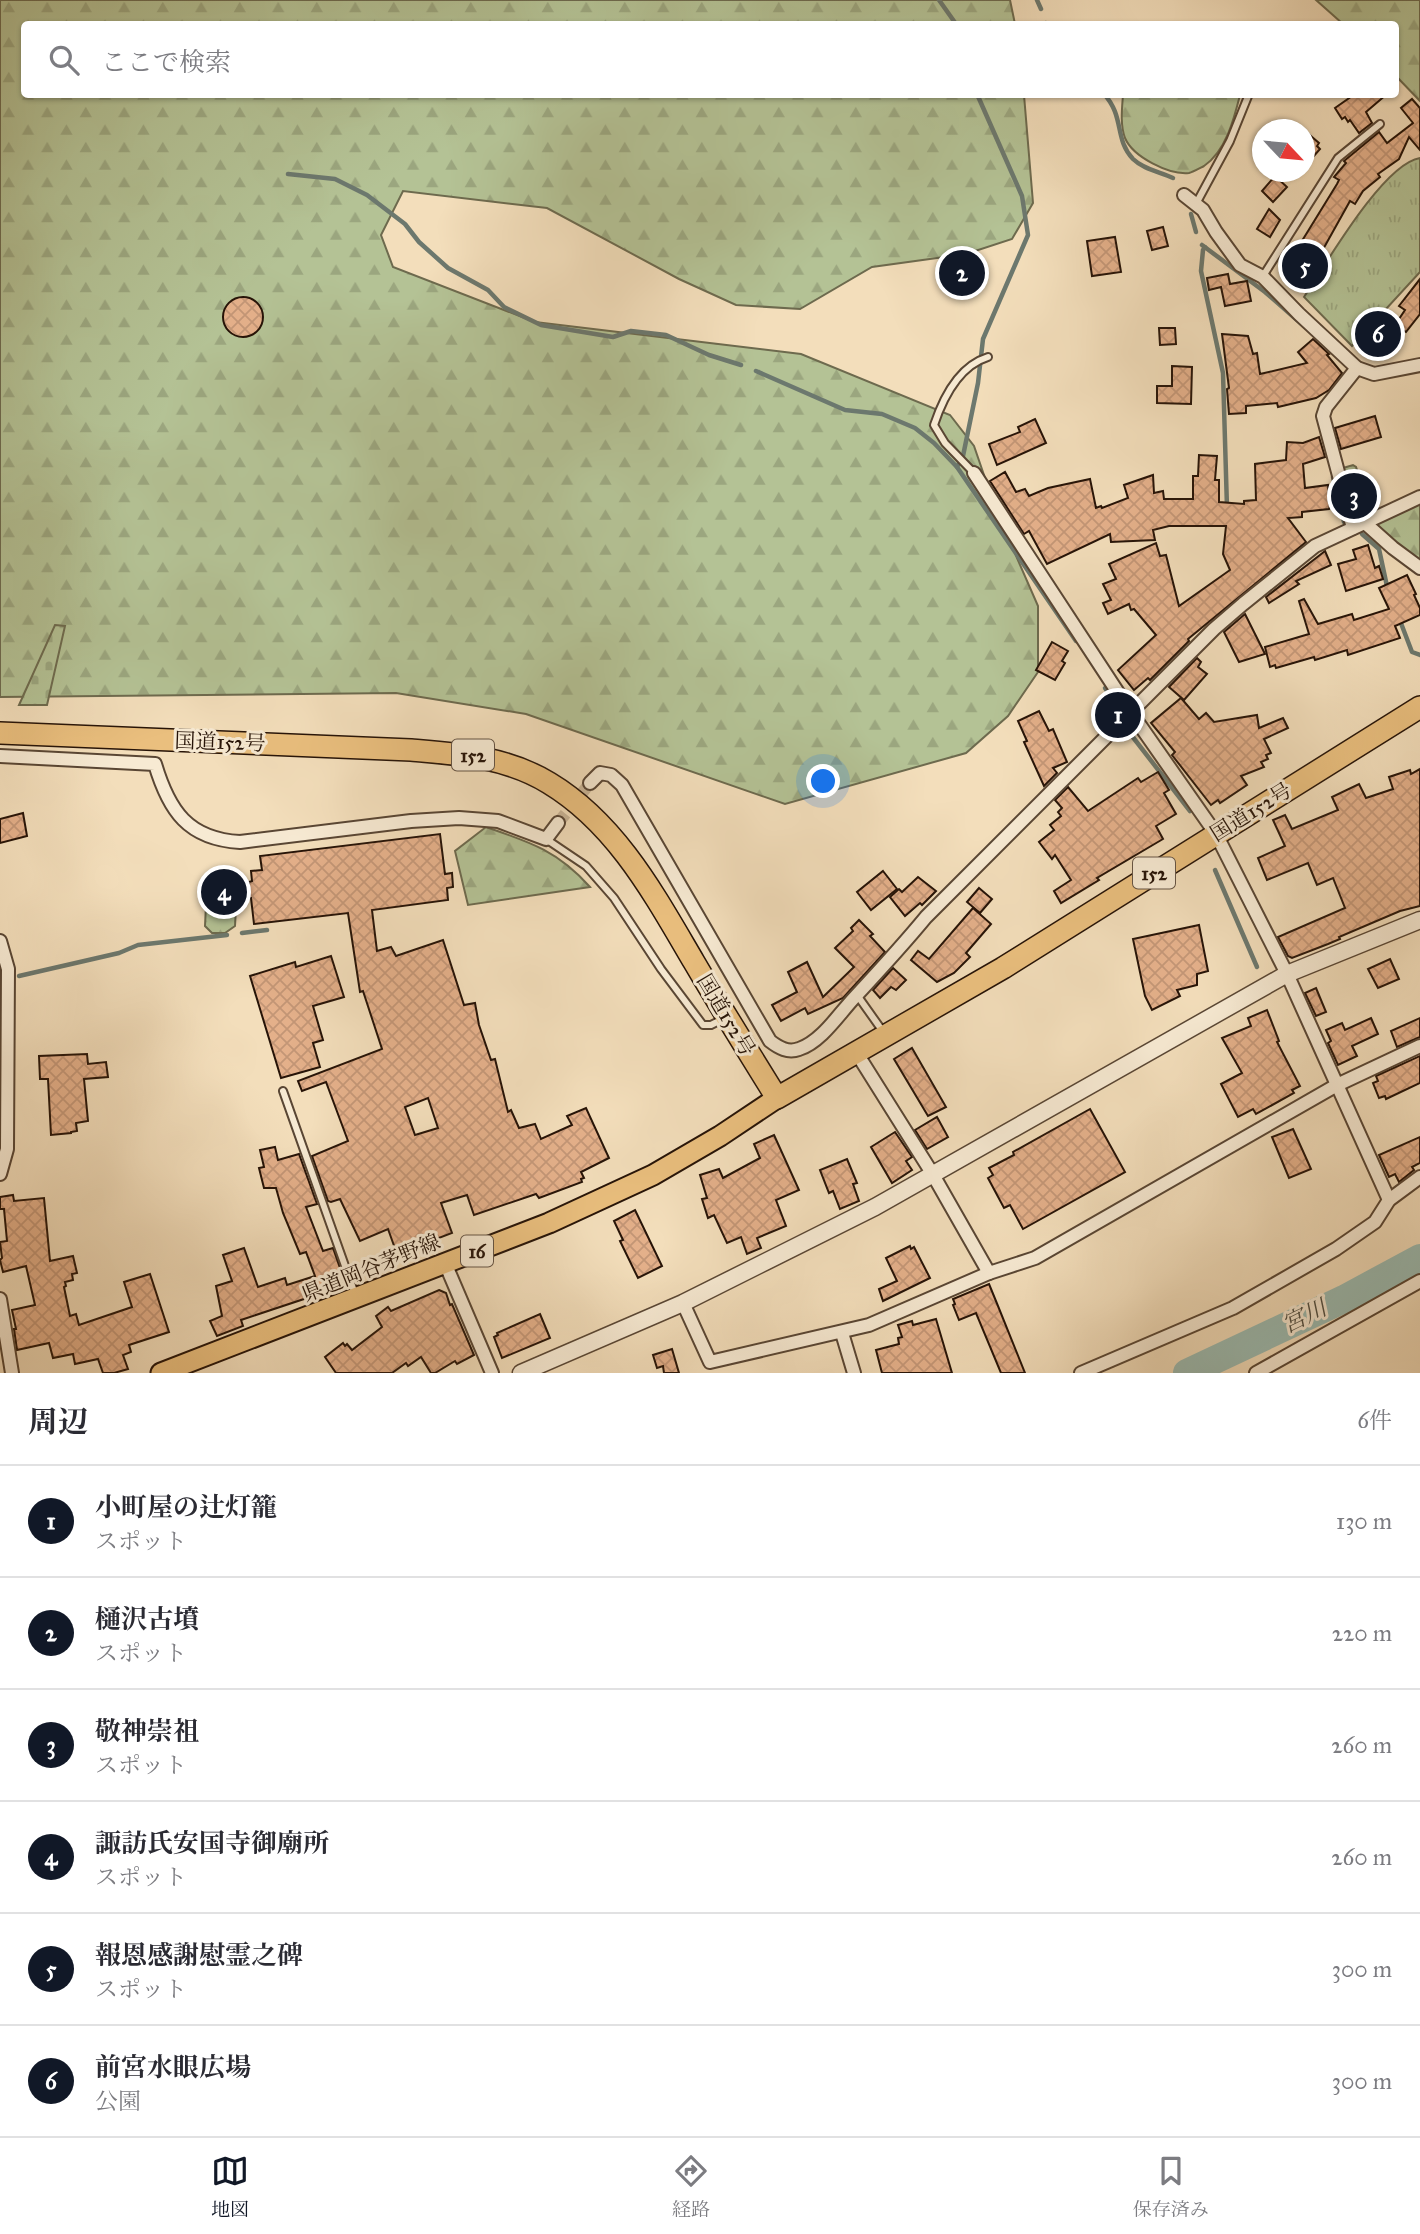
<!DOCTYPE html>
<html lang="ja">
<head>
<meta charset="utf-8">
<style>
  :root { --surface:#fff; --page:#f7f7f7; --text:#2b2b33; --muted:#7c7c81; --line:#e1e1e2; --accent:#111827 }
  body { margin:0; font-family:"IM FELL Great Primer","Noto Serif JP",serif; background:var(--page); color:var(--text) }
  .compass { position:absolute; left:1252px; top:119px; width:63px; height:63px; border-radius:50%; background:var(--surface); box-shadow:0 2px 5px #0004; rotate:116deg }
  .you { position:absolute; left:824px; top:782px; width:24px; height:24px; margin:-18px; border:5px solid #fff; border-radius:50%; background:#1a73e8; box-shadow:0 0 0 10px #1a73e833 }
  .badge { display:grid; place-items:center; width:46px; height:46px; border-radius:50%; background:var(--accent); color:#fff; font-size:23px; font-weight:700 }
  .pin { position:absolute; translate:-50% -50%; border:4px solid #fff; box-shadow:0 2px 7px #0006 }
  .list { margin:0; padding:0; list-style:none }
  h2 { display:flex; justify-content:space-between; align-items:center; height:91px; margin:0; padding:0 28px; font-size:30px }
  h2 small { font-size:23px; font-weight:400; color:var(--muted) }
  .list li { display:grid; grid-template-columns:46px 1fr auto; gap:21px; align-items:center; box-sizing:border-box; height:112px; padding:0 28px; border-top:2px solid var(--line) }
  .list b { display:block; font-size:26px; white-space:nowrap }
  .list p { margin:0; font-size:23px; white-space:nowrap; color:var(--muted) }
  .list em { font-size:23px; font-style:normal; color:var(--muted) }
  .icon { flex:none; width:38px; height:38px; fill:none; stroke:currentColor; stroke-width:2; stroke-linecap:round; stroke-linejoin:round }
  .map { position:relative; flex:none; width:1420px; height:1373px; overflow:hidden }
  .search { position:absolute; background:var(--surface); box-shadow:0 2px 5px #0004; left:21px; right:21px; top:21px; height:77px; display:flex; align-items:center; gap:18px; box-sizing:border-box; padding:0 24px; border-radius:7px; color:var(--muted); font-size:26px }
  .sheet { height:763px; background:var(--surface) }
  nav { display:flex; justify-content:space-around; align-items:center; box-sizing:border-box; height:98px; border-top:2px solid var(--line); background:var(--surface); font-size:19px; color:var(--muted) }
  nav a { display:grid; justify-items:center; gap:4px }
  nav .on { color:var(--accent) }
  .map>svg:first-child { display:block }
  .grass { fill:url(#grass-tufts); stroke:#6d6a4e; stroke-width:2 }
  .forest { fill:url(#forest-firs); stroke:#6d6a4e; stroke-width:2 }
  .cemetery { fill:url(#cemetery-stones); stroke:#6d6a4e; stroke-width:2 }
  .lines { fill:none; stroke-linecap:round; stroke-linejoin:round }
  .stream { stroke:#6c786e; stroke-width:4.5 }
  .river { stroke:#9bbcb3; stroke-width:28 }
  .building { fill:url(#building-cross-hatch); stroke:#261307; stroke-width:2; fill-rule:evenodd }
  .minor-tunnel { stroke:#cab597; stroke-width:12; stroke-dasharray:12 6; stroke-linecap:butt }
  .service-casing { stroke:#594634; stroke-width:10 }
  .minor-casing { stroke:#594634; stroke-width:16 }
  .tertiary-casing { stroke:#594634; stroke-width:19 }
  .primary-casing { stroke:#261307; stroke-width:23 }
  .trunk-casing { stroke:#261307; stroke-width:24 }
  .service { stroke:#f7ead3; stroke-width:6 }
  .minor { stroke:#f7ead3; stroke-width:12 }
  .tertiary { stroke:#f7ead3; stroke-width:16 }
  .primary { stroke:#eabf7e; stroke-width:19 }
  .trunk { stroke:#eabf7e; stroke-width:21 }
  .labels { text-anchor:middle; stroke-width:6; stroke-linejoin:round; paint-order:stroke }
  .shield { fill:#f7ead3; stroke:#655444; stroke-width:2 }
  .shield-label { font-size:19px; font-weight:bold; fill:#261307 }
  .street-label { font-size:21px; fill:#261307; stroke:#f7ead3 }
  .water-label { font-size:23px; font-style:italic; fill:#4f4e43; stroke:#f7ead3 }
</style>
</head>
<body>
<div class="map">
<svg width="1420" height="1373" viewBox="0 0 1420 1373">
  <defs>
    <pattern id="grass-tufts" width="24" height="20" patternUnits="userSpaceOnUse" patternTransform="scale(1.75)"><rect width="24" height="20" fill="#b4c295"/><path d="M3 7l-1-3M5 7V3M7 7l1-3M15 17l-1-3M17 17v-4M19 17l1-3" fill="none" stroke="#9ba67f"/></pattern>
    <pattern id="forest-firs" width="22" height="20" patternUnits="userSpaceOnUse" patternTransform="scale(1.75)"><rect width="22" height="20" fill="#b4c295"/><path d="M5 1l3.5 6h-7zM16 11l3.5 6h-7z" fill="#9ba67f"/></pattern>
    <pattern id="cemetery-stones" width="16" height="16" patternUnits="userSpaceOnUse" patternTransform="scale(1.75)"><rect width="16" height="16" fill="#b4c295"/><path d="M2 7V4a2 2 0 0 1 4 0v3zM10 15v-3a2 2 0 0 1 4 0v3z" fill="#9ba67f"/></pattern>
    <pattern id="building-cross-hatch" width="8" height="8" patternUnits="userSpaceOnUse" patternTransform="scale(1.75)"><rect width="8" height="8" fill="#e4b08a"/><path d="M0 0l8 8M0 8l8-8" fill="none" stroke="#c39676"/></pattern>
  </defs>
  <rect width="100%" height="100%" fill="#f3debb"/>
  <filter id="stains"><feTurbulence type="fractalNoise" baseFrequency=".00286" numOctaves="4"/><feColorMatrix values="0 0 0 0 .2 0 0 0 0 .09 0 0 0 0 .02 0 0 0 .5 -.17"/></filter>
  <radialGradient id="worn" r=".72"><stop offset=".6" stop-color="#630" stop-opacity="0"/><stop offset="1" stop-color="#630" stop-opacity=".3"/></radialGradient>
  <!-- grass -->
  <path class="grass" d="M1420 158V272L1352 346 1304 297C1326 264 1383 164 1420 158Z"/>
  <!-- forest -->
  <g class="forest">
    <path d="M0 0H1010L1015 24H24V94L1024 95 1033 203 1012 239 966 254 872 267 800 309 736 305 679 279 547 208 403 191 381 235 393 267 535 322 801 354 950 415 974 446 996 510 1038 606V672L1008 716 966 753 785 804 526 714 396 693 0 697Z"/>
    <path d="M1316 0H1420V101L1396 76V24H1343Z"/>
    <path d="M1123 95V94L1240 95C1234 119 1226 151 1204 166 1200 168 1193 172 1189 173 1169 175 1133 157 1125 138 1120 125 1122 108 1123 95Z"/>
    <path d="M1353 465 1356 467 1370 510 1369 513 1358 518 1354 517 1343 468Z"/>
    <path d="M1417 503 1420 504V564L1377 526 1378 522Z"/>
    <path d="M486 827C530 842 558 851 590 887L468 905 455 851Z"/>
    <path d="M217 879 232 880 237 890 235 926 225 933H212L205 926 207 884Z"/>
  </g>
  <!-- cemetery -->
  <path class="cemetery" d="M55 625 65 626 47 705H19Z"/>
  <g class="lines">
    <!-- stream -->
    <g class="stream">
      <path d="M939 0 956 24"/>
      <path d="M1037 0 1041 9"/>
      <path d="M1046 23 1048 24"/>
      <path d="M977 94 1022 196 1028 235 983 339 978 383 963 456 957 467 1076 641"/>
      <path d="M1104 94C1125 117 1114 139 1133 159 1143 169 1160 172 1173 178"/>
      <path d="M288 174 335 179 367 195 405 224 419 242 448 268 488 290 504 307 541 325 613 337 631 331 666 335 709 355 741 365"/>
      <path d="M1191 214 1196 232"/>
      <path d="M1202 245 1265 292 1305 327"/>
      <path d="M1205 247 1203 250 1201 271 1223 373 1227 508"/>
      <path d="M756 371 845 410 882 414 915 428 934 443 957 467"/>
      <path d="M1333 477 1344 522"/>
      <path d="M1362 534 1379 549 1388 591"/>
      <path d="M1399 618 1412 652 1420 655"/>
      <path d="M1105 688 1116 704"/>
      <path d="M1132 736 1190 811"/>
      <path d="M1215 870 1257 967"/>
      <path d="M242 933 267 930"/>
      <path d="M19 976 119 953 138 945 227 935"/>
    </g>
    <!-- river -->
    <path class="river" d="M1187 1373 1344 1299 1420 1258"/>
  </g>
  <!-- building -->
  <g class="building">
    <path d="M1355 94H1387L1366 112 1372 123 1359 133 1350 120 1348 122 1345 117 1342 119 1335 108Z"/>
    <path d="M1412 99 1420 108V150L1409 137 1399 159 1378 174 1380 177 1363 191 1355 204 1350 201 1316 262 1297 249 1337 184 1339 180 1334 177 1346 163 1344 161 1379 132 1387 143 1413 123 1401 108Z"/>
    <path d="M1305 131 1319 143 1317 146 1320 149 1305 166Z"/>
    <path d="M1275 176 1287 187 1273 202 1262 191Z"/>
    <path d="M1269 209 1280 220 1270 237 1257 229Z"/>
    <path d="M1163 227 1168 246 1152 250 1147 231Z"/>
    <path d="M1115 237 1121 272 1092 276 1087 241Z"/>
    <path d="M1228 274 1230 284 1247 281 1251 301 1225 306 1221 287 1209 290 1207 278Z"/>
    <path d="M1420 279V314L1406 332 1395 325 1405 310 1399 306Z"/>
    <circle cx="243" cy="317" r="20"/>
    <path d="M1159 328H1175L1176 344 1160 345Z"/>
    <path d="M1222 334 1248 336 1253 354 1257 353 1260 374 1307 363 1298 352 1313 339 1329 354 1327 355 1342 373 1329 390 1316 398 1278 407 1277 403 1246 406V413L1229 414 1227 389 1229 388Z"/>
    <path d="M1172 366 1192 367 1191 404 1157 403V386H1172Z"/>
    <path d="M1375 416 1381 437 1341 449 1335 428Z"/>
    <path d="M1035 419 1046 443 997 465 989 444 1020 432 1018 427Z"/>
    <path d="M1319 437 1325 457 1303 464 1305 488 1328 485 1330 506 1329 509 1302 512V517L1288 518 1306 542 1188 639 1189 641 1150 680 1148 678 1134 690 1118 670 1156 635 1134 609 1131 610 1129 604 1108 614 1103 603 1111 600 1103 584 1116 579 1109 564 1156 543 1160 556 1166 555 1179 606 1230 570 1223 554 1226 526H1169L1153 530 1155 540 1111 542 1110 534 1047 564 1029 531 1024 534 990 481 1005 472 1016 492 1025 489 1029 496 1048 488 1090 479 1096 508 1101 506 1102 508 1128 498 1124 485 1153 475 1154 493 1163 491 1164 499H1193V476H1198L1199 455 1217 456 1215 480H1219V502L1244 504V501L1256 500 1255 464 1286 460 1287 442 1303 443Z"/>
    <path d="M1368 545 1375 568 1379 566 1383 579 1346 591 1338 564 1356 559 1353 550Z"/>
    <path d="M1325 551 1331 565 1296 581 1299 584 1269 603 1266 597Z"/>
    <path d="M1407 575 1416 594 1414 595 1420 608V615L1395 626 1400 638 1348 655 1347 650 1315 660 1314 657 1276 668 1275 665 1270 667 1265 647 1309 634 1299 601 1304 599 1318 624 1352 614 1354 620 1389 609 1379 588Z"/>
    <path d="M1245 614 1265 654 1239 662 1224 632Z"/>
    <path d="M1052 642 1068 651 1062 661 1065 663 1055 680 1036 670Z"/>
    <path d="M1197 658 1201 662 1198 667 1207 674 1184 700 1169 687Z"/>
    <path d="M1181 698 1199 719 1206 713 1214 722 1257 715 1259 728 1283 718 1288 728 1264 739 1271 753 1266 755 1268 759 1261 762 1264 767 1241 776 1247 785 1220 803 1218 800 1211 805 1172 755 1175 752 1151 723Z"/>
    <path d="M1039 711 1049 731 1053 729 1067 762 1053 768 1057 773 1044 786 1024 742 1027 741 1018 721Z"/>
    <path d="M1420 769V906L1400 911 1339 937 1340 939 1328 944 1292 958 1288 956 1278 937 1345 908 1333 878 1317 885 1308 863 1267 880 1258 858 1285 846 1273 820 1285 815 1292 829 1338 810 1332 797 1359 784 1366 798 1393 789 1389 777 1410 770 1411 774Z"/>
    <path d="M1158 772 1169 790 1164 793 1176 814 1156 826 1163 839 1097 878 1099 880 1061 903 1054 891 1071 880 1055 855 1052 859 1039 842 1054 830 1050 825 1061 816 1058 812 1062 808 1055 800 1068 787 1088 811 1138 778 1141 782Z"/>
    <path d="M23 813 27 836 0 843V819Z"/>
    <path d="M440 834 445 874 452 873 453 887 447 888 448 900 372 910 377 951 391 947 396 956 443 940 464 1005 475 1003 479 1025 491 1060 495 1059 508 1112 511 1110 519 1128 535 1124 541 1139 572 1125 567 1116 586 1108 609 1158 581 1172 584 1178 581 1179 582 1182 539 1198 536 1194 474 1215 467 1195 441 1203 452 1233 397 1254 388 1229 360 1241 340 1199 331 1202 328 1201 312 1156 348 1141 326 1082 302 1091 298 1081 382 1049 363 991 360 992 348 913 254 924 251 898H220V886H249V882L252 881 251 871 262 870 260 856ZM428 1098 438 1128 415 1135 405 1107Z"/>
    <path d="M883 871 897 889 871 910 857 892Z"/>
    <path d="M918 877 936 891 922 905 920 903 905 916 890 897 899 889 902 892Z"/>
    <path d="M979 888 992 899 980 913 967 902Z"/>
    <path d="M973 908 991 924 966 953 970 957 954 973 937 982 911 960 918 951 929 959Z"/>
    <path d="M859 920 873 934 870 936 885 952 843 998 808 1014 805 1008 781 1021 772 1005 797 992 788 972 807 962 823 997 854 967 835 948 853 931 851 928Z"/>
    <path d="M1199 925 1208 971 1197 974V985L1177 990 1180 996 1152 1010 1145 996 1133 939Z"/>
    <path d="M331 956 344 997 313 1006 323 1040 313 1043 320 1067 281 1078 250 976 295 962 296 967Z"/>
    <path d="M1390 959 1399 979 1378 988 1368 969Z"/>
    <path d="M893 968 906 980 896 990 891 987 880 998 873 990Z"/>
    <path d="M1316 988 1326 1012 1316 1016 1305 993Z"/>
    <path d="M1267 1010 1279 1041 1277 1042 1300 1086 1292 1090 1294 1093 1256 1114 1253 1109 1238 1117 1221 1084 1242 1073 1222 1038 1251 1026 1248 1018Z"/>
    <path d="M1371 1018 1378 1034 1352 1046 1357 1056 1338 1065 1328 1043 1331 1041 1326 1030 1342 1023 1345 1030Z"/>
    <path d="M1420 1018V1037L1397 1047 1391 1031Z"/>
    <path d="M912 1048 946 1107 928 1116 894 1059Z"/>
    <path d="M87 1054 88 1064 106 1062 108 1077 84 1079 88 1121 76 1123 77 1131 71 1132V1133L51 1135 48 1079H40L39 1056Z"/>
    <path d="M1420 1056V1083L1386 1099 1385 1096 1379 1098 1373 1083 1378 1081 1376 1076Z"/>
    <path d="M1090 1109 1125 1172 1023 1229 1010 1205 1004 1208 988 1178 993 1175 989 1168 1014 1155 1013 1152Z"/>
    <path d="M937 1117 948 1137 927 1149 915 1130Z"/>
    <path d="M1293 1129 1311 1169 1289 1178 1272 1137Z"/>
    <path d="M895 1132 912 1157 906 1161 912 1170 892 1183 871 1147Z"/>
    <path d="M774 1135 799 1190 776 1200 786 1226 757 1238 761 1248 747 1254 741 1237 727 1243 714 1215 708 1218 702 1199 707 1198 700 1175 719 1169 723 1178 760 1158 754 1144Z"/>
    <path d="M1420 1137V1163L1412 1167 1414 1170 1399 1182 1395 1174 1389 1177 1379 1155Z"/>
    <path d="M275 1147 278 1160 299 1154 317 1204 306 1207 323 1251 333 1248 346 1285 241 1320 243 1326 217 1336 210 1321 222 1316 216 1286 232 1281 223 1255 244 1248 258 1287 285 1278 287 1285 315 1276 306 1252 300 1254 283 1213 276 1188H264L259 1168 264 1167 260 1150Z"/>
    <path d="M847 1159 857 1183 853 1184 859 1201 840 1209 833 1191 829 1193 820 1170Z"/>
    <path d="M13 1195 14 1201 44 1198 50 1261 73 1256 77 1273 72 1274 73 1280 65 1282 66 1286 64 1287 70 1316 76 1314 79 1325 132 1307 124 1282 150 1274 169 1332 129 1345 131 1352 123 1355 128 1369 114 1373H103L98 1359 75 1364 73 1354 53 1358 49 1343 17 1350 14 1329H16L12 1310 35 1305 26 1266 3 1272 0 1260 2 1258 0 1242 7 1241 4 1209H0V1197Z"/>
    <path d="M635 1210 662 1266 638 1278 620 1241 623 1240 614 1221Z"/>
    <path d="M910 1246 911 1249 914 1247 930 1278 883 1301 879 1289 897 1281 886 1258Z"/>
    <path d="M989 1284 998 1306 1025 1373H1001L976 1313 959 1320 953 1305 955 1304 953 1299Z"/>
    <path d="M439 1290 446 1293 450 1305 452 1304 474 1355 457 1364 455 1361 435 1373H431L421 1357 408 1366 406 1363 392 1373H336L325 1357 343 1343 345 1346 347 1344 352 1350 382 1327 376 1316 388 1307 391 1311Z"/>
    <path d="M540 1314 550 1338 502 1358 494 1337 498 1335 497 1333Z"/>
    <path d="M936 1319 952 1373H882L876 1350 899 1344 898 1338 902 1337 898 1325 912 1321 913 1325Z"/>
    <path d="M672 1349 679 1373H664L663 1366 657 1368 653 1355Z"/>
  </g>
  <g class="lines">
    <!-- minor-tunnel -->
    <path class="minor-tunnel" d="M558 823 590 783"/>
    <!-- service casing -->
    <g class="service-casing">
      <g id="service">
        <path d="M1197 202 1230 141 1249 94"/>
        <path d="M1263 276 1338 158 1380 124"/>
        <path d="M974 473 945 443 934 425C943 398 959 366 988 357"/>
        <path d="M546 839 586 866 614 898 661 969 703 1025H711L725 1018"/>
        <path d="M857 995 884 1033"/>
        <path d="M283 1091 355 1294"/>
      </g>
    </g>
    <!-- minor casing -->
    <g class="minor-casing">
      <g id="minor">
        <path d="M1184 195 1203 210 1216 232 1240 265 1263 277 1299 314 1357 368 1374 374 1420 365"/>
        <path d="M974 473 1132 714 1216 834 1287 974 1389 1200"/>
        <path d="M1365 523 1393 548 1420 568"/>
        <path d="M1353 528 1323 416 1326 407 1357 368"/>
        <path d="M0 756 155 764C169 811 188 839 240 842L411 821 459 818 498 821 546 839 558 823"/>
        <path d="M590 783 600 773 611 775 622 785 770 1041C779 1048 788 1053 799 1049 821 1042 839 1014 854 998 879 971 903 945 926 917L1214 629 1243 604 1315 546 1420 497"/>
        <path d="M0 941 8 969 7 1149 0 1174"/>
        <path d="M856 1052 932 1173 989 1273"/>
        <path d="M445 1263 492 1373"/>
        <path d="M0 1299 12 1373"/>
        <path d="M683 1303 710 1362 869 1325 989 1273 1035 1258 1337 1085 1420 1046"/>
        <path d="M842 1333 854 1373"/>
        <path d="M1081 1373 1233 1308 1336 1249 1375 1222 1389 1200 1420 1177"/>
        <path d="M1256 1373 1420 1281"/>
      </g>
    </g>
    <!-- tertiary casing -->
    <g class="tertiary-casing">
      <path id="tertiary" d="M521 1373 683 1303 875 1207 1287 974 1420 920"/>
    </g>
    <!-- primary casing -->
    <g class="primary-casing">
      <path id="primary" d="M161 1373 549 1223 653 1175 720 1136 777 1098"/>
    </g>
    <!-- trunk casing -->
    <g class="trunk-casing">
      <path id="trunk" d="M0 733 411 750C459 754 507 757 549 783 617 824 655 896 694 962 721 1008 749 1053 777 1098L1003 968 1420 707"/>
    </g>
    <!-- service -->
    <use href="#service" class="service"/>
    <!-- minor -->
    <use href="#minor" class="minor"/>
    <!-- tertiary -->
    <use href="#tertiary" class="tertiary"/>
    <!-- primary -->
    <use href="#primary" class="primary"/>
    <!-- trunk -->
    <use href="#trunk" class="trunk"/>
  </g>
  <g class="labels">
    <!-- shield labels -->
    <g class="shield">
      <rect x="452" y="739.5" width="42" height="31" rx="5"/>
      <rect x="1133" y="857.5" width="42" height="31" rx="5"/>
      <rect x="461" y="1235.5" width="32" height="31" rx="5"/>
    </g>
    <g class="shield-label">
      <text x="473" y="762">152</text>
      <text x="1154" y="880">152</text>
      <text x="477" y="1258">16</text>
    </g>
    <!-- street labels -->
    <g class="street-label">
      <text transform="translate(220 742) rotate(2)" y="7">国道152号</text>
      <text transform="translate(1251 812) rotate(-32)" y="7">国道152号</text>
      <text transform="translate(726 1015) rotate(59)" y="7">国道152号</text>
      <text transform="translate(371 1268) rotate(-22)" y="7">県道岡谷茅野線</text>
    </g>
    <!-- water labels -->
    <g class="water-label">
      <text transform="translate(1304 1316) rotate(-26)" y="8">宮川</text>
    </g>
  </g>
  <rect width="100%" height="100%" filter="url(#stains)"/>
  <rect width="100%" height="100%" fill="url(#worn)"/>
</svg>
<svg class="compass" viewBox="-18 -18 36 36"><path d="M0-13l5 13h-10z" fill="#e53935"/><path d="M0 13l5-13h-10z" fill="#7c7c81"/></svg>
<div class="you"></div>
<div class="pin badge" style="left:1118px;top:715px">1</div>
<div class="pin badge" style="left:962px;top:273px">2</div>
<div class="pin badge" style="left:1354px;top:496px">3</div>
<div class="pin badge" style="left:224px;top:892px">4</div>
<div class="pin badge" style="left:1305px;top:266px">5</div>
<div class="pin badge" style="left:1378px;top:334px">6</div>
<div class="search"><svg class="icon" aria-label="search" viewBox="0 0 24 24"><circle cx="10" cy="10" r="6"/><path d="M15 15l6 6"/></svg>ここで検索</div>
</div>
<section class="sheet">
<h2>周辺<small>6件</small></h2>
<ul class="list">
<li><span class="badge">1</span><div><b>小町屋の辻灯籠</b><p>スポット</p></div><em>130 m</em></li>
<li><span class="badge">2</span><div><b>樋沢古墳</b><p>スポット</p></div><em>220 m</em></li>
<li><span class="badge">3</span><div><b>敬神崇祖</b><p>スポット</p></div><em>260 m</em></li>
<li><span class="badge">4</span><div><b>諏訪氏安国寺御廟所</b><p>スポット</p></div><em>260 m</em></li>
<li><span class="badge">5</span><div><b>報恩感謝慰霊之碑</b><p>スポット</p></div><em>300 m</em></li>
<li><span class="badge">6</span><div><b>前宮水眼広場</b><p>公園</p></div><em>300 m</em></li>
</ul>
</section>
<nav>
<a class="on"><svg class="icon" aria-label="map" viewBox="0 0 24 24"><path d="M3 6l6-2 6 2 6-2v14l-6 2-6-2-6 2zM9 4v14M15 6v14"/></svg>地図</a>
<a><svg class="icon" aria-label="directions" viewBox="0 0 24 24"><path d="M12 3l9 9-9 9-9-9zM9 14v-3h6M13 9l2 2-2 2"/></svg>経路</a>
<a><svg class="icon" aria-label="saved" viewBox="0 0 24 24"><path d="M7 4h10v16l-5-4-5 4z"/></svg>保存済み</a>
</nav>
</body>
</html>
